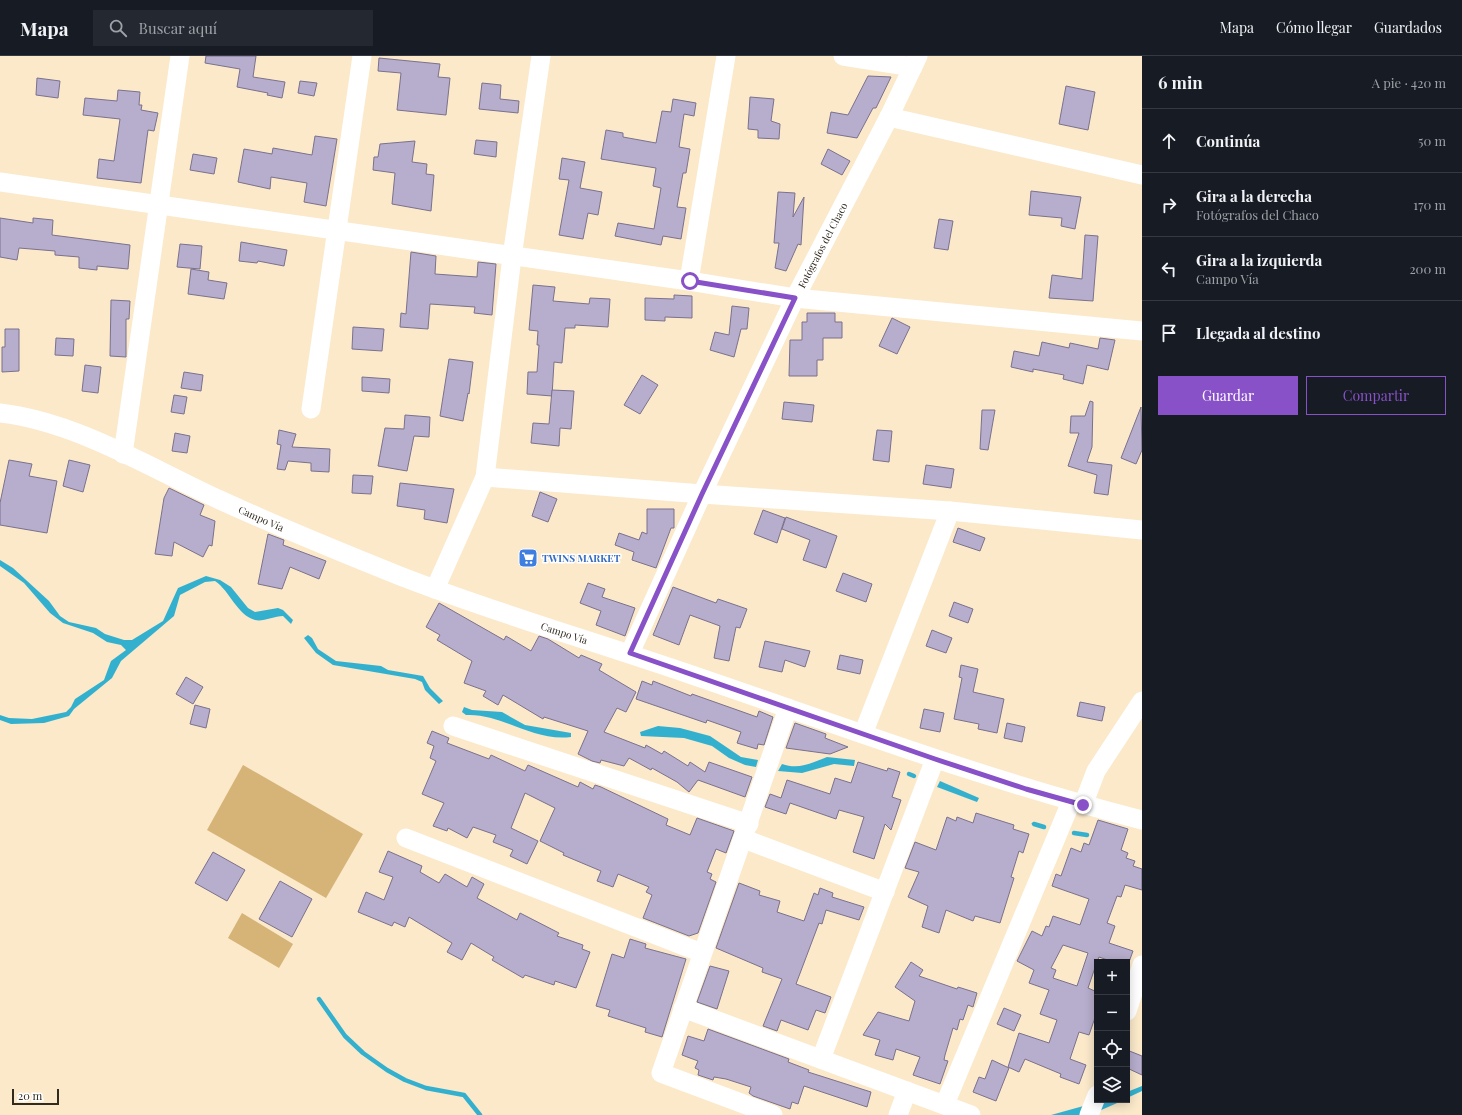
<!DOCTYPE html>
<html lang="es">
<head>
<meta charset="utf-8">
<style>
  :root { --surface:#171b24; --page:#242831; --text:#f1f3f6; --muted:#9ea1a6; --line:#363941; --accent:#8851c8 }
  body { margin:0; font-family:"Playfair Display",serif; background:var(--page); color:var(--text) }
  .controls { position:absolute; right:12px; bottom:12px; display:grid; overflow:hidden; border-radius:0px; box-shadow:0 2px 10px #0003 }
  .controls button { width:36px; height:36px; display:grid; place-items:center; padding:0; border:0; border-bottom:1px solid var(--line); background:var(--surface); color:var(--text); font:20px sans-serif }
  .scale { position:absolute; left:12px; bottom:10px; width:47px; box-sizing:border-box; padding-left:4px; border:2px solid #312a1e; border-top:0; font-size:11px; line-height:14px; white-space:nowrap; color:#312a1e; -webkit-text-stroke:3px #fff; paint-order:stroke }
  .stop { position:absolute; width:12px; height:12px; margin:-9px; border:3px solid #8851c8; border-radius:50%; background:#fff }
  .stop.end { background:#8851c8; border-color:#fff; box-shadow:0 1px 4px #0008 }
  .list { margin:0; padding:0; list-style:none }
  h2 { display:flex; justify-content:space-between; align-items:center; height:52px; margin:0; padding:0 16px; font-size:17px }
  h2 small { font-size:13px; font-weight:400; color:var(--muted) }
  .list li { display:grid; grid-template-columns:26px 1fr auto; gap:12px; align-items:center; box-sizing:border-box; height:64px; padding:0 16px; border-top:1px solid var(--line) }
  .list b { display:block; font-size:15px; white-space:nowrap }
  .list p { margin:0; font-size:13px; white-space:nowrap; color:var(--muted) }
  .list em { font-size:13px; font-style:normal; color:var(--muted) }
  .actions { display:flex; gap:8px; padding:12px 16px }
  .actions a { flex:1; padding:9px 0; border:1px solid var(--accent); border-radius:0px; text-align:center; font-size:14px; color:var(--accent) }
  .actions .main { background:var(--accent); color:#fff }
  .icon { flex:none; width:22px; height:22px; fill:none; stroke:currentColor; stroke-width:2; stroke-linecap:round; stroke-linejoin:round }
  .map { position:relative; flex:none; width:1142px; height:1059px; overflow:hidden }
  header { display:flex; align-items:center; gap:24px; box-sizing:border-box; height:56px; padding:0 20px; background:var(--surface); border-bottom:1px solid var(--line) }
  header strong { font-size:19px }
  nav { display:flex; gap:22px; margin-inline-start:auto; font-size:14px }
  .search { width:280px; height:36px; background:var(--page); display:flex; align-items:center; gap:10px; box-sizing:border-box; padding:0 14px; border-radius:0px; color:var(--muted); font-size:15px }
  main { display:flex }
  aside { flex:1; background:var(--surface) }
  .map>svg:first-child { display:block }
  .green { fill:#d6b377 }
  .water { fill:#34b0cf }
  .lines { fill:none; stroke-linecap:round; stroke-linejoin:round }
  .stream { stroke:#34b0cf; stroke-width:4.5 }
  .building { fill:#b7adcc; stroke:#7a718d; fill-rule:evenodd }
  .minor { stroke:#fff; stroke-width:19 }
  .route { stroke:#8851c8; stroke-width:5 }
  .labels { text-anchor:middle; stroke-width:3; stroke-linejoin:round; paint-order:stroke }
  .street-label { font-size:10px; fill:#312a1e; stroke:#fff }
  .shop-label { font-size:10px; font-weight:bold; fill:#366cbe; stroke:#fff; text-anchor:start }
</style>
</head>
<body>
<header>
<strong>Mapa</strong>
<div class="search"><svg class="icon" aria-label="search" viewBox="0 0 24 24"><circle cx="10" cy="10" r="6"/><path d="M15 15l6 6"/></svg>Buscar aquí</div>
<nav><a>Mapa</a><a>Cómo llegar</a><a>Guardados</a></nav>
</header>
<main>
<div class="map">
<svg width="1142" height="1059" viewBox="0 0 1142 1059">
  <rect width="100%" height="100%" fill="#fbe9ca"/>
  <!-- green -->
  <g class="green">
    <path d="M243 709 363 778 326 842 207 774Z"/>
    <path d="M242 857 293 888 279 912 228 882Z"/>
  </g>
  <!-- water -->
  <g class="water">
    <path d="M0 504 13 512 49 545 60 560 69 566 96 572 105 578 124 584H132L163 565 178 532 206 520 220 524 231 531 248 552 255 556 278 552 283 554 293 564 291 568 283 560C274 560 263 566 255 564 237 559 230 535 215 525L205 526 180 539 174 560 121 605 112 622 74 653 69 660 44 667 11 668 0 664V659L9 662 32 663 66 656 71 651 75 643 104 624 111 605 126 594 121 589 107 586 93 577 63 567 50 557 24 527 0 510Z"/>
    <path d="M308 579 312 582 318 593 336 605 381 610 388 614 423 620 430 632 443 645 439 648 425 634 422 626 415 623 333 609 316 597 304 582Z"/>
    <path d="M464 651 472 654 502 656 525 669 571 677V681C533 686 502 657 466 659L462 656Z"/>
    <path d="M658 670 680 672 710 680 741 701 758 704 756 711 745 709 729 702 712 690 684 682 641 680 640 676Z"/>
    <path d="M827 701 855 704 854 710 834 708 802 717 778 715 782 708C799 714 811 707 827 701Z"/>
    <path d="M940 725 979 742 977 746 937 731Z"/>
    <path d="M1142 1030V1035L1127 1042V1036Z"/>
    <path d="M1103 1044H1124L1099 1055Z"/>
    <path d="M1087 1049 1082 1059H1051Z"/>
  </g>
  <g class="lines">
    <!-- stream -->
    <g class="stream">
      <path d="M909 718 914 720"/>
      <path d="M1034 768 1044 771"/>
      <path d="M1074 777 1087 779"/>
      <path d="M319 943 345 980 363 997 387 1014 405 1024 426 1032 464 1039 480 1059"/>
    </g>
  </g>
  <!-- building -->
  <g class="building">
    <path d="M206 0H256L253 21 285 26 282 42 267 39 268 37 237 31 240 13 205 7Z"/>
    <path d="M379 2 440 8 438 21 450 22 446 59 397 54 401 17 378 15Z"/>
    <path d="M868 20 891 21 876 52H873L857 82 827 77 831 56 848 59Z"/>
    <path d="M37 22 60 25 58 42 36 39Z"/>
    <path d="M300 25 317 27 314 40 298 37Z"/>
    <path d="M482 27 501 29 500 43 519 45 518 57 479 53Z"/>
    <path d="M1066 30 1095 36 1088 74 1059 68Z"/>
    <path d="M118 34 140 36 139 49H142L141 54 158 57 154 75 148 74 141 127 97 122 99 103 114 105 120 63 83 59 85 42 117 45Z"/>
    <path d="M750 41 774 43 771 65 780 68 779 83 758 82V74L748 73Z"/>
    <path d="M673 43 696 47 694 60 684 58 679 91 690 93 686 117H683L677 151 686 152 681 183 663 180 661 189 615 180 618 167 654 173 661 132 653 130 656 112 601 103 606 74 623 77V81L656 87 662 55 671 56Z"/>
    <path d="M315 80 337 83 326 150 304 146 307 127 271 121 270 133 238 126 244 93 272 98 273 92 312 99Z"/>
    <path d="M476 84 497 86 496 101 474 98Z"/>
    <path d="M415 85 412 106 427 108 426 118 434 119 431 155 392 148 395 117 373 114 374 101H378L380 88Z"/>
    <path d="M828 93 850 105 842 119 821 108Z"/>
    <path d="M193 98 217 102 214 118 190 114Z"/>
    <path d="M562 102 585 106 580 132 602 136 598 159 588 157 583 183 559 179 569 124 559 123Z"/>
    <path d="M1031 135 1081 141 1075 173 1061 170 1062 162 1029 159Z"/>
    <path d="M778 136 795 137 793 161 804 141 801 189 798 188 786 215 775 212 779 187H774Z"/>
    <path d="M0 162 33 167V162L53 164 52 179 130 189 128 213 97 210V214L79 212V201L55 199V195L19 192 17 204 0 201Z"/>
    <path d="M939 163 953 165 948 194 934 192Z"/>
    <path d="M1085 179 1098 180 1093 245 1049 242 1052 219 1082 223Z"/>
    <path d="M241 186 287 194 284 210 258 205 257 207 239 205Z"/>
    <path d="M180 188 202 190 200 213 177 211Z"/>
    <path d="M411 196 436 200 435 218 477 221 478 206 496 208 492 259 474 257 475 251 430 248 428 273 400 271 401 257 406 258Z"/>
    <path d="M191 213 209 216 208 224 227 227 224 243 188 238Z"/>
    <path d="M533 229 555 231 553 245 589 248 590 242 610 243 608 271 575 269V272H565L562 307 554 306 552 340 527 338 528 316H537L539 289H537L538 275 529 274Z"/>
    <path d="M674 239 692 240V262L665 261V265L645 264V242L674 243Z"/>
    <path d="M111 244 130 245 129 263H126V301L110 300Z"/>
    <path d="M732 250 749 252 747 273H741L734 301 710 294 715 276 729 279Z"/>
    <path d="M807 257H835V266H842V282H823V304H817V320H789L790 284H802V266H807Z"/>
    <path d="M892 262 910 271 897 298 879 290Z"/>
    <path d="M353 271 384 273 382 295 352 293Z"/>
    <path d="M5 273H19V315L2 316V291H5Z"/>
    <path d="M56 282 74 283 73 300 55 299Z"/>
    <path d="M1100 282 1115 284 1108 314 1087 309 1083 328 1063 323 1064 319 1033 313V316L1011 311 1014 295 1039 300 1042 286 1069 292 1070 287 1098 293Z"/>
    <path d="M449 303 473 306 469 338 468 337 463 365 440 360Z"/>
    <path d="M85 309 101 311 98 337 82 335Z"/>
    <path d="M184 316 203 319 201 335 181 332Z"/>
    <path d="M642 319 658 329 640 358 624 349Z"/>
    <path d="M362 321 390 323 389 337 362 335Z"/>
    <path d="M552 334 574 335 571 373 560 372 559 390 531 387 533 367 549 368Z"/>
    <path d="M174 339 187 341 184 358 171 356Z"/>
    <path d="M1090 345 1093 346 1092 391 1087 406 1112 409 1108 439 1094 437 1097 419 1068 410 1079 377H1070L1071 360H1085Z"/>
    <path d="M784 346 814 349 812 366 782 363Z"/>
    <path d="M1141 351 1142 394 1136 408 1121 402Z"/>
    <path d="M982 354H995L988 394 980 393Z"/>
    <path d="M405 359 430 361 429 381 414 380 407 415 378 410 385 372 404 373Z"/>
    <path d="M279 374 296 378 292 391 330 393 329 416 311 415V407L288 405 285 414 277 413 281 389 277 388Z"/>
    <path d="M877 374 892 375 889 406 873 404Z"/>
    <path d="M175 377 190 380 187 397 172 395Z"/>
    <path d="M9 404 32 408 29 420 57 425 47 477 0 469V447Z"/>
    <path d="M69 404 90 409 83 436 63 430Z"/>
    <path d="M926 409 954 413 951 432 923 428Z"/>
    <path d="M353 419 373 420 371 438 352 437Z"/>
    <path d="M400 427 454 433 447 467 424 463 425 454 397 450Z"/>
    <path d="M169 432 204 449 200 459 215 465 212 490 209 489 203 501 174 486 172 500 155 498 164 442Z"/>
    <path d="M540 436 557 443 548 466 532 460Z"/>
    <path d="M647 453H674V472H671L656 512 632 504 634 496 615 489 619 477 639 484 642 476 647 478Z"/>
    <path d="M763 454 785 462 777 487 754 478Z"/>
    <path d="M786 461 837 480 826 512 803 504 810 484 782 473Z"/>
    <path d="M958 472 985 482 980 495 953 486Z"/>
    <path d="M268 478 284 484 283 489 326 505 319 523 290 511 282 533 258 528Z"/>
    <path d="M843 517 872 528 866 546 836 535Z"/>
    <path d="M588 527 605 533 602 541 635 552 625 580 596 569 601 555 580 547Z"/>
    <path d="M673 531 716 547 718 543 747 553 740 572 736 571 729 605 714 602 720 570 690 559 679 589 653 579Z"/>
    <path d="M954 546 973 553 968 567 949 560Z"/>
    <path d="M439 547 504 584 506 580 531 595 539 580 548 583 579 602 581 599 602 608 599 614 636 636 626 656 617 652 604 676 645 692 646 689 662 698 664 695 688 710 690 706 705 716 709 706 752 721 745 741 698 724 689 736 677 726 652 712 651 714 629 702 624 710 601 704 600 707 592 705 578 698 588 675 544 661 543 663 503 639 498 649 483 640 486 635 464 627 472 605 437 584 440 579 426 571Z"/>
    <path d="M932 574 952 582 946 597 926 590Z"/>
    <path d="M765 585 810 595 805 611 785 604 782 616 759 611Z"/>
    <path d="M840 599 863 604 860 618 837 613Z"/>
    <path d="M961 609 978 613 973 636 1004 643 997 677 978 673 979 668 954 663 962 622 959 621Z"/>
    <path d="M186 621 203 631 193 648 176 638Z"/>
    <path d="M642 625 652 629 653 625 691 640 692 638 757 661 759 655 773 661 764 689 758 688 757 693 737 687 741 676 707 664 706 667 636 643Z"/>
    <path d="M1080 646 1105 651 1102 665 1077 660Z"/>
    <path d="M195 649 210 653 206 672 190 668Z"/>
    <path d="M924 653 944 657 940 676 920 672Z"/>
    <path d="M795 667 826 678 825 682 848 691 830 698 786 692Z"/>
    <path d="M1007 667 1025 671 1022 686 1004 682Z"/>
    <path d="M432 675 449 682 447 687 489 703 491 699 525 715 528 709 578 731 580 726 593 733 595 729 601 731 668 763 666 769 690 779 697 762 734 775 726 797 716 793 707 816 712 818 710 823 716 826 698 877 689 880 643 862 652 839 646 836 649 831 618 818 613 831 597 825 601 815 563 799 564 797 540 785 555 752 525 737 511 772 538 785 527 808 510 800 513 794 493 786 496 779 473 771 467 782 448 772 447 775 433 770 444 747 422 738 436 705 430 702 434 690 427 687Z"/>
    <path d="M858 706 887 715 888 712 900 716 892 741 901 744 891 774 885 768 874 803 853 796 864 761 839 754 836 763 790 747 786 758 765 751 770 738 781 742 787 724 830 738 835 722 851 727Z"/>
    <path d="M976 757 1014 769 1013 773 1029 778 1023 797 1019 795 1011 821 1014 822 1000 867 975 860 973 865 946 854 939 877 922 871 928 850 908 841 919 816 905 812 915 786 936 794 947 761 956 765 957 761 973 767Z"/>
    <path d="M1098 764 1128 773 1121 794 1128 797 1126 802 1135 805 1133 810 1142 813V834L1125 829 1121 841 1117 840 1107 867 1115 870 1109 887 1133 895 1129 906H1113L1099 901 1097 906 1088 932 1097 936V956L1089 979 1079 976 1070 1003 1086 1009 1079 1028 1060 1021 1061 1018 1025 1003 1019 1016 1008 1011 1019 977 1049 987 1057 964 1040 958 1049 934 1029 927 1034 914 1017 905 1032 875 1042 880 1046 870 1049 871 1053 860 1080 869 1089 843 1052 830 1056 818 1061 820 1071 792 1081 796 1084 787 1089 789ZM1063 889 1088 897 1077 930 1053 922 1056 914 1051 912Z"/>
    <path d="M388 795 422 810 420 816 439 827 445 818 467 831 472 821 484 828 477 842 517 864 520 857 559 877 557 880 583 889 582 893 590 896 576 932 555 925 554 929 525 919 523 922 492 904 494 901 471 887 462 904 447 896 452 887 409 861 405 871 394 866 392 870 358 856 366 836 384 844 393 821 379 816Z"/>
    <path d="M213 796 245 814 227 845 195 827Z"/>
    <path d="M280 825 312 843 292 881 259 863Z"/>
    <path d="M739 827 760 835 759 839 780 845 777 856 804 865 814 837 818 839 820 832 833 837 832 841 864 851 859 864 826 854 822 868 819 867 796 928 831 941 825 957 816 954 808 974 781 964 777 975 763 970 782 923 762 916 763 912 716 892Z"/>
    <path d="M630 883 646 888 645 892 686 903 662 981 645 976 646 972 608 960 610 954 596 950 612 898 624 902Z"/>
    <path d="M911 906 923 914 919 920 957 933 958 931 977 937 973 951 968 949 963 964 960 963 957 974 953 972 945 999 944 1004 948 1005 940 1028 913 1019 920 1001 896 993 893 1004 875 999 880 984 863 979 878 956 909 965 915 945 895 931Z"/>
    <path d="M710 910 729 915 717 953 697 946Z"/>
    <path d="M1004 952 1021 959 1014 975 997 968Z"/>
    <path d="M708 973 789 1003 788 1006 809 1014 808 1016 871 1036 867 1051 804 1030 798 1048 792 1046 790 1053 753 1040 749 1037 751 1031 726 1023 714 1021 713 1024 698 1019 699 1014 695 1012 698 1005 682 999 688 980 704 985Z"/>
    <path d="M1127 994 1142 1000V1019L1127 1012Z"/>
    <path d="M992 1004 1009 1012 996 1045 973 1036 979 1021 985 1023Z"/>
  </g>
  <g class="lines">
    <!-- minor -->
    <g class="minor">
      <path d="M843 0 913 11"/>
      <path d="M889 61 1142 119"/>
      <path d="M0 126 689 225 795 242 1142 275"/>
      <path d="M689 225 726 0"/>
      <path d="M311 353 362 0"/>
      <path id="s1" d="M0 357C77 366 150 412 220 444 279 471 340 496 400 520 495 557 593 585 689 618 839 669 988 725 1142 764"/>
      <path d="M123 398 180 0"/>
      <path d="M485 421 702 438 950 455 1142 474"/>
      <path d="M435 533 485 421 512 201 541 0"/>
      <path id="s2" d="M630 597 702 438 795 242 889 61 918 0"/>
      <path d="M453 670 749 768"/>
      <path d="M863 678 950 455"/>
      <path d="M1083 749 1096 715 1142 645"/>
      <path d="M406 782 702 897"/>
      <path d="M744 783 885 836"/>
      <path d="M683 952 971 1059"/>
      <path d="M1127 955 1142 909"/>
      <path d="M821 1003 935 703"/>
      <path d="M945 1048 1071 746"/>
      <path d="M773 1059 661 1017 788 652"/>
      <path d="M898 1059 907 1035"/>
      <path d="M1089 1059 1097 1039"/>
    </g>
  </g>
  <g class="lines">
    <!-- route -->
    <path class="route" d="M690 225 795 242 702 438 630 597 935 703 1026 733 1083 749"/>
  </g>
  <!-- icons -->
  <defs>
    <g id="supermarket-square" transform="scale(1)"><rect x="-9" y="-9" width="18" height="18" rx="4" fill="#3f7fe0" stroke="#fff"/><path d="M-6-5.5h2.5l.6 2H6L4.5 2H-2.5L-4.4-4H-6ZM-1.5 3.2a1.3 1.3 0 1 0 .1 0ZM3 3.2a1.3 1.3 0 1 0 .1 0Z" fill="#fff"/></g>
  </defs>
  <g fill-rule="evenodd">
    <use href="#supermarket-square" x="528" y="502"/>
  </g>
  <g class="labels">
    <!-- street labels -->
    <g class="street-label">
      <text dy="4" stroke="none"><textPath href="#s2" startOffset="451">Fotógrafos del Chaco</textPath></text>
      <text dy="4" stroke="none"><textPath href="#s1" startOffset="283">Campo Vía</textPath></text>
      <text dy="4" stroke="none"><textPath href="#s1" startOffset="607">Campo Vía</textPath></text>
    </g>
    <!-- shop labels -->
    <g class="shop-label">
      <text x="542" y="506">TWINS MARKET</text>
    </g>
  </g>
</svg>
<div class="controls">
<button>+</button>
<button>−</button>
<button><svg class="icon" aria-label="locate" viewBox="0 0 24 24"><circle cx="12" cy="12" r="6"/><path d="M12 2v4M12 18v4M2 12h4M18 12h4"/></svg></button>
<button><svg class="icon" aria-label="layers" viewBox="0 0 24 24"><path d="M12 4l9 5-9 5-9-5zM3 14l9 5 9-5"/></svg></button>
</div>
<div class="scale">20 m</div>
<div class="stop" style="left:690px;top:225px"></div>
<div class="stop end" style="left:1083px;top:749px"></div>
</div>
<aside>
<h2>6 min<small>A pie · 420 m</small></h2>
<ul class="list">
<li><svg class="icon" aria-label="ahead" viewBox="0 0 24 24"><path d="M12 20V5M6 11l6-6 6 6"/></svg><div><b>Continúa</b></div><em>50 m</em></li>
<li><svg class="icon" aria-label="right" viewBox="0 0 24 24"><path d="M7 20v-9h11M14 6l5 5-5 5"/></svg><div><b>Gira a la derecha</b><p>Fotógrafos del Chaco</p></div><em>170 m</em></li>
<li><svg class="icon" aria-label="left" viewBox="0 0 24 24"><path d="M17 20v-9H6M10 6l-5 5 5 5"/></svg><div><b>Gira a la izquierda</b><p>Campo Vía</p></div><em>200 m</em></li>
<li><svg class="icon" aria-label="arrive" viewBox="0 0 24 24"><path d="M6 21V4h12l-3 4 3 4H6"/></svg><div><b>Llegada al destino</b></div></li>
</ul>
<div class="actions"><a class="main">Guardar</a><a>Compartir</a></div>
</aside>
</main>
</body>
</html>
